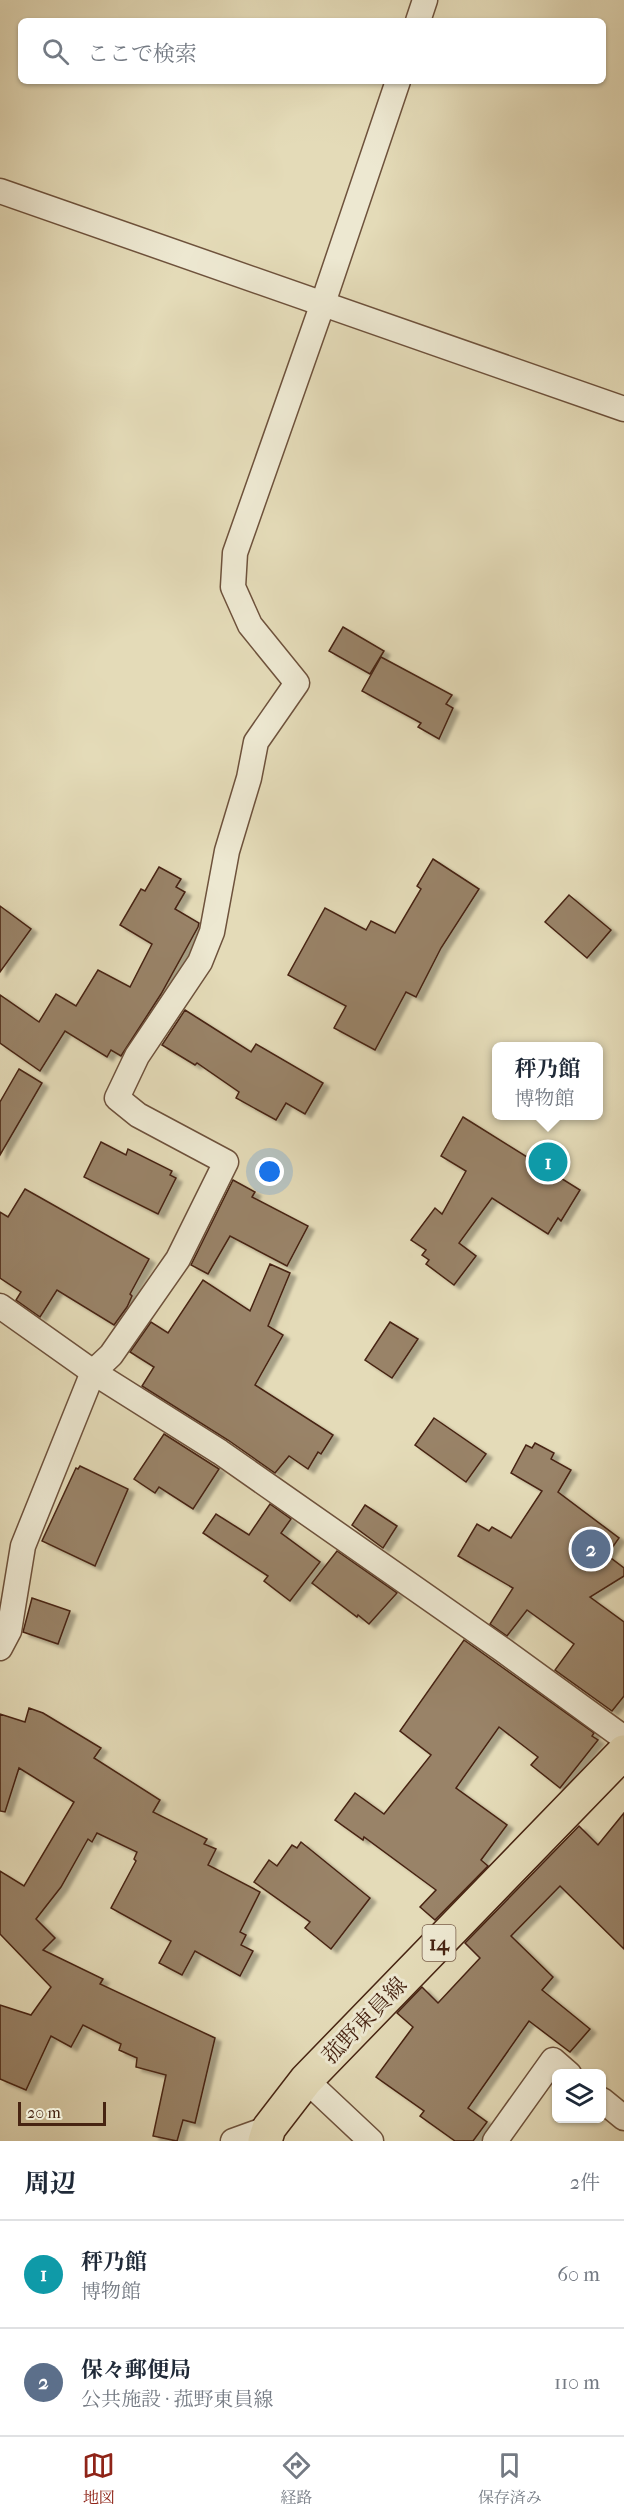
<!DOCTYPE html>
<html lang="ja">
<head>
<meta charset="utf-8">
<style>
  :root { --surface:#fff; --page:#f2f2f3; --text:#1f2937; --muted:#747a83; --line:#e0e1e3; --accent:#8f2418 }
  body { margin:0; font-family:"IM FELL French Canon","Noto Serif JP",serif; background:var(--page); color:var(--text) }
  .controls { position:absolute; right:18px; bottom:18px; display:grid; overflow:hidden; border-radius:9px; box-shadow:0 2px 4px #0004 }
  .controls button { width:54px; height:54px; display:grid; place-items:center; padding:0; border:0; border-bottom:2px solid var(--line); background:var(--surface); color:var(--text); font:30px sans-serif }
  .scale { position:absolute; left:18px; bottom:15px; width:88px; box-sizing:border-box; padding-left:6px; border:3px solid #472412; border-top:0; font-size:16px; line-height:21px; white-space:nowrap; color:#472412; -webkit-text-stroke:4px #ede8d1; paint-order:stroke }
  .you { position:absolute; left:270px; top:1172px; width:21px; height:21px; margin:-15px; border:4px solid #fff; border-radius:50%; background:#1a73e8; box-shadow:0 0 0 9px #1a73e833 }
  .badge { display:grid; place-items:center; width:39px; height:39px; border-radius:50%; background:var(--accent); color:#fff; font-size:20px; font-weight:700 }
  .pin { position:absolute; translate:-50% -50%; border:3px solid #fff; box-shadow:0 2px 6px #0006 }
  .popup { position:absolute; left:492px; top:1042px; width:111px; height:78px; box-sizing:border-box; display:grid; place-content:center; border-radius:9px; background:var(--surface); filter:drop-shadow(0 2px 4px #0005); font-size:20px; white-space:nowrap; color:var(--muted) }
  .popup b { font-size:22px; color:var(--text) }
  .popup::after { content:''; position:absolute; left:50%; top:100%; margin-left:-12px; border:12px solid transparent; border-top-color:var(--surface) }
  .list { margin:0; padding:0; list-style:none }
  h2 { display:flex; justify-content:space-between; align-items:center; height:78px; margin:0; padding:0 24px; font-size:26px }
  h2 small { font-size:20px; font-weight:400; color:var(--muted) }
  .list li { display:grid; grid-template-columns:39px 1fr auto; gap:18px; align-items:center; box-sizing:border-box; height:108px; padding:0 24px; border-top:2px solid var(--line) }
  .list b { display:block; font-size:22px; white-space:nowrap }
  .list p { margin:0; font-size:20px; white-space:nowrap; color:var(--muted) }
  .list em { font-size:20px; font-style:normal; color:var(--muted) }
  .icon { flex:none; width:33px; height:33px; fill:none; stroke:currentColor; stroke-width:2; stroke-linecap:round; stroke-linejoin:round }
  .map { position:relative; flex:none; width:624px; height:2141px; overflow:hidden }
  .search { position:absolute; background:var(--surface); box-shadow:0 2px 4px #0004; left:18px; right:18px; top:18px; height:66px; display:flex; align-items:center; gap:15px; box-sizing:border-box; padding:0 21px; border-radius:9px; color:var(--muted); font-size:22px }
  .sheet { height:294px; background:var(--surface) }
  nav { display:flex; justify-content:space-around; align-items:center; box-sizing:border-box; height:84px; border-top:2px solid var(--line); background:var(--surface); font-size:16px; color:var(--muted) }
  nav a { display:grid; justify-items:center; gap:3px }
  nav .on { color:var(--accent) }
  .map>svg:first-child { display:block }
  .building { fill:#998368; stroke:#472412; stroke-width:1.5; filter:url(#shadow) }
  .lines { fill:none; stroke-linecap:round; stroke-linejoin:round }
  .street-casing { stroke:#6e523c; stroke-width:27 }
  .primary-casing { stroke:#472412; stroke-width:36 }
  .street { stroke:#ede8d1; stroke-width:24 }
  .primary { stroke:#e4dbb8; stroke-width:33 }
  .labels { text-anchor:middle; stroke-width:6; stroke-linejoin:round; paint-order:stroke }
  .shield { fill:#ede8d1; stroke:#795f4b; stroke-width:1.5 }
  .shield-label { font-size:21px; font-weight:bold; fill:#472412 }
  .street-label { font-size:22px; fill:#472412; stroke:#ede8d1 }
</style>
</head>
<body>
<div class="map">
<svg width="624" height="2141" viewBox="0 0 624 2141">
  <defs>
    <filter id="shadow"><feDropShadow dx="6" dy="4" stdDeviation="1.5" flood-color="#0004"/></filter>
  </defs>
  <rect width="100%" height="100%" fill="#e4dbb8"/>
  <filter id="stains"><feTurbulence type="fractalNoise" baseFrequency=".00333" numOctaves="4"/><feColorMatrix values="0 0 0 0 .2 0 0 0 0 .09 0 0 0 0 .02 0 0 0 .5 -.17"/></filter>
  <radialGradient id="worn" r=".72"><stop offset=".6" stop-color="#630" stop-opacity="0"/><stop offset="1" stop-color="#630" stop-opacity=".3"/></radialGradient>
  <!-- building -->
  <g class="building">
    <path d="M343 627 384 651 370 674 329 651Z"/>
    <path d="M381 657 452 695 446 704 453 708 439 739 418 727 421 723 362 691Z"/>
    <path d="M433 859 479 889 441 948 416 997 406 992 375 1050 334 1028 346 1006 288 975 325 908 366 930 371 921 395 933 421 889 417 886Z"/>
    <path d="M159 867 181 879 176 887 185 892 175 909 199 923 198 927 161 994 121 1056 111 1050 107 1057 65 1031 40 1071 0 1043V995L39 1022 56 994 76 1006 98 970 130 987 152 944 120 925 141 889 145 891Z"/>
    <path d="M569 895 611 930 587 958 545 922Z"/>
    <path d="M0 906 31 929 0 972Z"/>
    <path d="M185 1010 251 1052 256 1044 323 1083 305 1114 286 1103 276 1120 236 1098 239 1092 197 1063 195 1065 162 1045Z"/>
    <path d="M19 1069 42 1083 0 1155V1102Z"/>
    <path d="M463 1117 580 1190 561 1221 558 1218 548 1234 492 1198 459 1243 476 1256 454 1285 426 1264 429 1260 422 1255 426 1250 411 1240 435 1208 442 1214 466 1171 441 1156Z"/>
    <path d="M101 1142 126 1155 128 1149 172 1171 170 1175 176 1178 158 1214 84 1177Z"/>
    <path d="M233 1180 255 1192 252 1197 308 1226 287 1266 230 1236 208 1274 191 1265Z"/>
    <path d="M25 1189 149 1259 130 1294 132 1296 127 1307 114 1325 57 1290 40 1317 16 1300 21 1292 0 1278V1212L8 1217Z"/>
    <path d="M270 1264 290 1273 268 1326 283 1335 255 1385 333 1435 321 1454 318 1452 308 1469 289 1456 275 1473 228 1440 142 1386 154 1367 130 1352 151 1322 168 1333 203 1280 250 1311Z"/>
    <path d="M390 1322 418 1339 392 1378 365 1360Z"/>
    <path d="M434 1418 486 1454 466 1482 415 1445Z"/>
    <path d="M164 1434 219 1469 193 1509 159 1487 155 1493 134 1479Z"/>
    <path d="M535 1443 554 1453 551 1459 571 1470 558 1492 619 1538 607 1555 624 1568V1576L590 1597 624 1622V1696L612 1711 555 1670 574 1644 527 1610 507 1636 490 1624 513 1588 458 1556 477 1524 489 1531 492 1527 511 1538 542 1491 511 1473 526 1445 532 1448Z"/>
    <path d="M80 1466 128 1489 95 1566 42 1541 76 1468 78 1469Z"/>
    <path d="M270 1504 291 1519 281 1533 320 1562 290 1601 264 1581 268 1576 203 1533 216 1514 249 1535Z"/>
    <path d="M365 1505 397 1526 383 1548 352 1525Z"/>
    <path d="M337 1551 397 1593 369 1624 358 1615 357 1617 312 1583Z"/>
    <path d="M32 1598 70 1611 58 1644 23 1632Z"/>
    <path d="M464 1640 594 1733 592 1736 598 1740 560 1788 531 1765 538 1757 499 1727 456 1788 507 1825 481 1860 488 1866 435 1920 420 1907 436 1890 364 1837 363 1840 335 1820 355 1793 384 1814 431 1755 400 1731Z"/>
    <path d="M29 1708 43 1713 101 1748 94 1758 160 1800 153 1812 207 1839 204 1844 216 1849 208 1865 260 1892 240 1932 246 1935 241 1945 253 1951 240 1976 195 1951 182 1975 159 1963 171 1941 111 1908 136 1861 134 1859 137 1852 97 1833 92 1842 88 1839 61 1887 36 1919 55 1938 43 1950 103 1979 100 1984 215 2038 195 2123 183 2120 177 2141 153 2136 166 2075 136 2067 137 2058 119 2050 121 2044 83 2025 71 2047 51 2036 26 2090 0 2079V2005L31 2015 51 1987 0 1934V1871L24 1886 74 1802 19 1768 5 1812 0 1811V1714L25 1722Z"/>
    <path d="M624 1813V1949L560 1886 511 1936 553 1977 542 1990 590 2029 570 2052 529 2021 468 2108 487 2122 473 2141H455L420 2116 424 2111 376 2077 413 2027 397 2013 422 1987 438 2003 480 1958 465 1943 579 1826 598 1845Z"/>
    <path d="M301 1842 370 1898 331 1949 305 1928 310 1922 254 1882 269 1860 277 1866 292 1845 297 1848Z"/>
  </g>
  <g class="lines">
    <!-- street casing -->
    <g class="street-casing">
      <g id="street">
        <path d="M418 21 425 0"/>
        <path d="M0 191 624 409"/>
        <path d="M0 1306 93 1372 220 1452 503 1650 624 1738"/>
        <path d="M0 1648 9 1631 23 1546 93 1372 111 1355 178 1259 226 1162 138 1115 117 1098 137 1056 200 962 212 932 227 851 249 778 256 742 297 683 250 625 233 587 235 553 323 303 398 81"/>
        <path d="M306 2080 371 2141"/>
        <path d="M602 2100 624 2118"/>
        <path d="M233 2141 269 2128"/>
        <path d="M495 2141 553 2060 569 2074"/>
      </g>
    </g>
    <!-- primary casing -->
    <g class="primary-casing">
      <path id="primary" d="M265 2141 269 2128 306 2080 624 1752"/>
    </g>
    <!-- street -->
    <use href="#street" class="street"/>
    <!-- primary -->
    <use href="#primary" class="primary"/>
  </g>
  <g class="labels">
    <!-- shield labels -->
    <rect class="shield" x="422.5" y="1925" width="33" height="36" rx="4.5"/>
    <g class="shield-label">
      <text x="439" y="1950">14</text>
    </g>
    <!-- street labels -->
    <g class="street-label">
      <text transform="translate(364 2020) rotate(-46)" y="8">菰野東員線</text>
    </g>
  </g>
  <rect width="100%" height="100%" filter="url(#stains)"/>
  <rect width="100%" height="100%" fill="url(#worn)"/>
</svg>
<div class="controls">
<button><svg class="icon" aria-label="layers" viewBox="0 0 24 24"><path d="M12 4l9 5-9 5-9-5zM3 14l9 5 9-5"/></svg></button>
</div>
<div class="scale">20 m</div>
<div class="you"></div>
<div class="pin badge" style="left:548px;top:1162px;background:#0f9aa8">1</div>
<div class="popup"><b>秤乃館</b>博物館</div>
<div class="pin badge" style="left:591px;top:1549px;background:#5c6f8a">2</div>
<div class="search"><svg class="icon" aria-label="search" viewBox="0 0 24 24"><circle cx="10" cy="10" r="6"/><path d="M15 15l6 6"/></svg>ここで検索</div>
</div>
<section class="sheet">
<h2>周辺<small>2件</small></h2>
<ul class="list">
<li><span class="badge" style="background:#0f9aa8">1</span><div><b>秤乃館</b><p>博物館</p></div><em>60 m</em></li>
<li><span class="badge" style="background:#5c6f8a">2</span><div><b>保々郵便局</b><p>公共施設 · 菰野東員線</p></div><em>110 m</em></li>
</ul>
</section>
<nav>
<a class="on"><svg class="icon" aria-label="map" viewBox="0 0 24 24"><path d="M3 6l6-2 6 2 6-2v14l-6 2-6-2-6 2zM9 4v14M15 6v14"/></svg>地図</a>
<a><svg class="icon" aria-label="directions" viewBox="0 0 24 24"><path d="M12 3l9 9-9 9-9-9zM9 14v-3h6M13 9l2 2-2 2"/></svg>経路</a>
<a><svg class="icon" aria-label="saved" viewBox="0 0 24 24"><path d="M7 4h10v16l-5-4-5 4z"/></svg>保存済み</a>
</nav>
</body>
</html>
